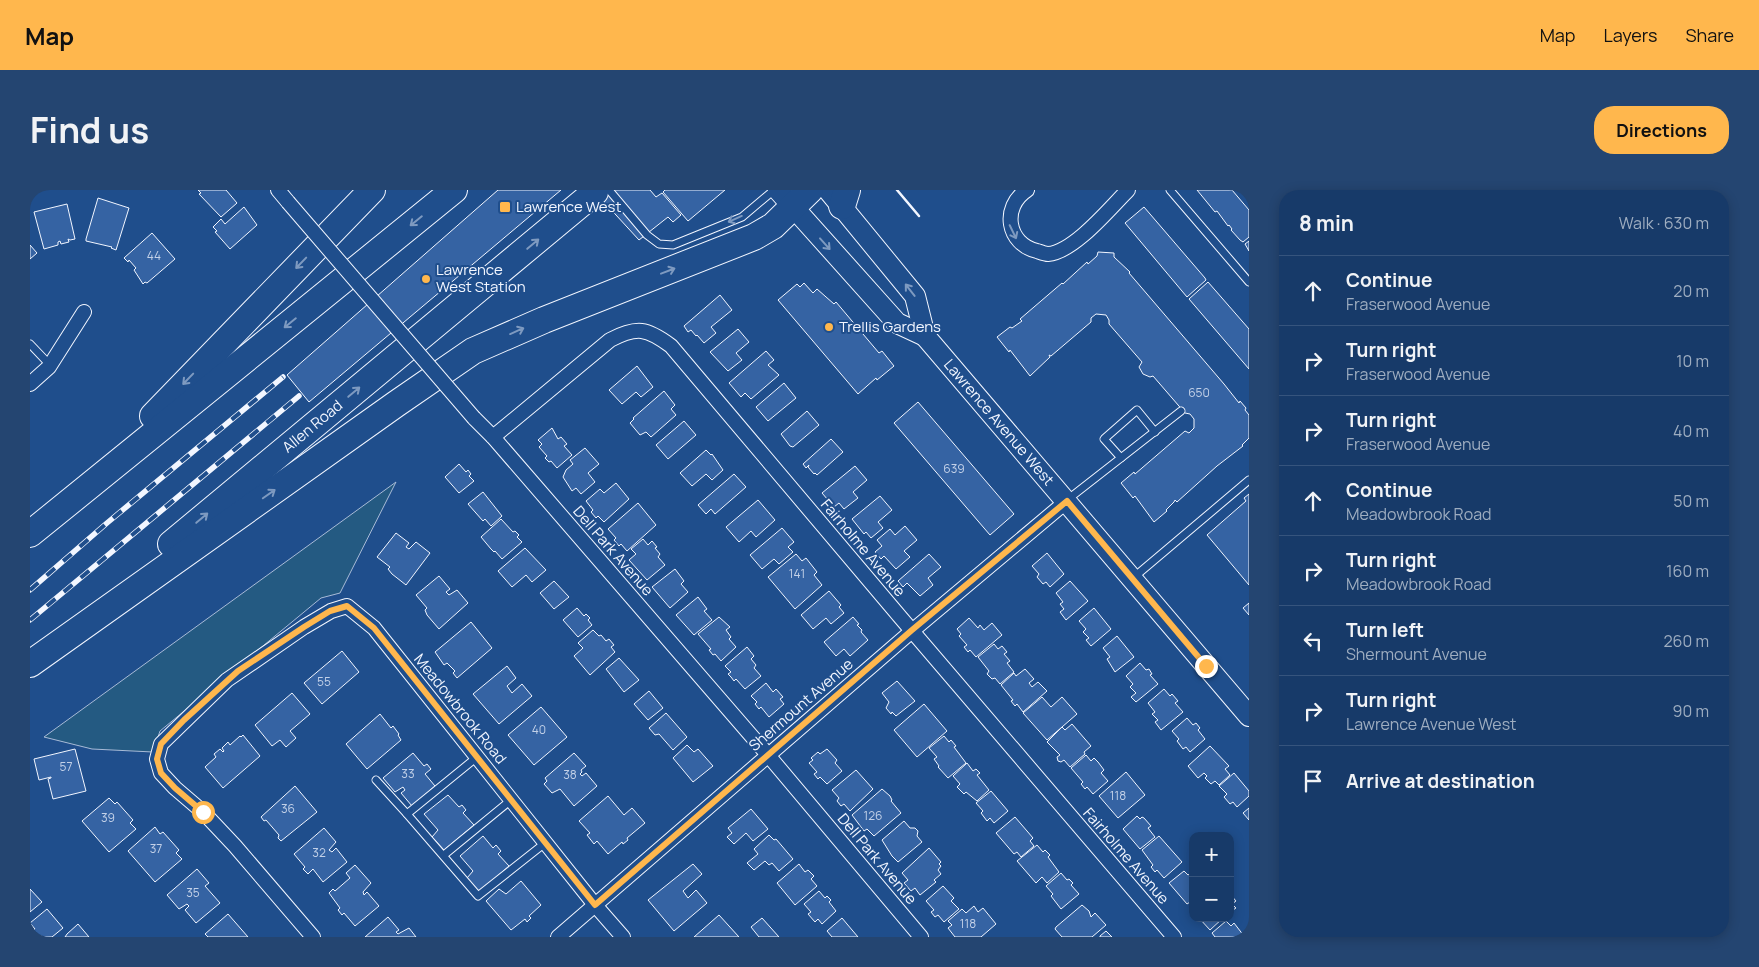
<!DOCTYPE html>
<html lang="en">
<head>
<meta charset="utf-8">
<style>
  :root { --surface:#173a69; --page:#244571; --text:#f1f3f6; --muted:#9eadc0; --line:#36547d; --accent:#ffb74d }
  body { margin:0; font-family:Manrope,sans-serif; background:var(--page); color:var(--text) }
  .controls { position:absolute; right:15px; bottom:15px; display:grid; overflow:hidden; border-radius:10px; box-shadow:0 2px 12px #0003 }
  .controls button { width:45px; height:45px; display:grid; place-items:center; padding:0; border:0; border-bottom:1px solid var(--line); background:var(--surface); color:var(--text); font:25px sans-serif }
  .stop { position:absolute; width:15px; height:15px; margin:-11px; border:4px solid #ffb74d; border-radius:50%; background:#fff }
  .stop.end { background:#ffb74d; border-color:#fff; box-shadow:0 1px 5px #0008 }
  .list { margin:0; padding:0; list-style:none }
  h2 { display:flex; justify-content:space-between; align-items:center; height:65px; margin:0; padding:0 20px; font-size:21px }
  h2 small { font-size:16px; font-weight:400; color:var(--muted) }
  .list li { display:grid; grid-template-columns:32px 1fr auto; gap:15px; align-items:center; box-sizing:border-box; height:70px; padding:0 20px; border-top:1px solid var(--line) }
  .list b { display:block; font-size:19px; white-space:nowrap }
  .list p { margin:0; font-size:16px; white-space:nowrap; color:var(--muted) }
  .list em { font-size:16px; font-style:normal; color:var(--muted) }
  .icon { flex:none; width:28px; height:28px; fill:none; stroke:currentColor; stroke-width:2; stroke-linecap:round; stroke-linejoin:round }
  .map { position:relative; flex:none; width:1219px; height:747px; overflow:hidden; border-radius:20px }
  header { display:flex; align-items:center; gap:30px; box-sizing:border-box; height:70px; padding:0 25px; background:var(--accent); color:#111 }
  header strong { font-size:24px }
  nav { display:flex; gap:28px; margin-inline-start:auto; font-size:18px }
  .intro { display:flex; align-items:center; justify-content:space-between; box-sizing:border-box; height:120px; padding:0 30px }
  h1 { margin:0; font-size:35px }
  .button { padding:12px 22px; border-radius:20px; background:var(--accent); color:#111; font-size:18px; font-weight:700 }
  main { display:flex; gap:30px; padding:0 30px }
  aside { flex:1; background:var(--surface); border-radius:20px; box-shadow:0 2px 12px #0003 }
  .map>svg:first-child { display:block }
  .green { fill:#245a82; stroke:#a8bbd7 }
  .building { fill:#3563a3; stroke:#f2f6ff }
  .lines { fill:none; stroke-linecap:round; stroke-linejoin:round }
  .lane-casing { stroke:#f2f6ff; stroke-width:9 }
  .street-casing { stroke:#f2f6ff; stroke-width:16 }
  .secondary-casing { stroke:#f2f6ff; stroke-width:22 }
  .highway-casing { stroke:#f2f6ff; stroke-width:28 }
  .lane { stroke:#1f4e8c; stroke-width:7 }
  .street { stroke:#1f4e8c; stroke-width:14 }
  .secondary { stroke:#1f4e8c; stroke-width:20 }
  .highway { stroke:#1f4e8c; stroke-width:26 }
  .rail-casing { stroke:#f2f6ff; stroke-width:5.5 }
  .rail { stroke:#1f4e8c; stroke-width:4; stroke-dasharray:11; stroke-linecap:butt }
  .street-bridge-casing { stroke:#f2f6ff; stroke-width:16; stroke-linecap:butt }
  .street-bridge { stroke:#1f4e8c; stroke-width:14 }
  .wall { stroke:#f2f6ff; stroke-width:2.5 }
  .oneway { stroke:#7e9ac0 }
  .route { stroke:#ffb74d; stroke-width:6 }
  .poi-dot { fill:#ffb74d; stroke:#1f4e8c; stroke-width:2 }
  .labels { text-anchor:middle; stroke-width:4; stroke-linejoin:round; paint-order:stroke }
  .number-label { font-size:12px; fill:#c3d1e8 }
  .poi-label { font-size:15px; fill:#f2f6ff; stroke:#1f4e8c; text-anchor:start }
  .street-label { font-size:15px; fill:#f2f6ff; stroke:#1f4e8c }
</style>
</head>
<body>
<header>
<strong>Map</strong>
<nav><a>Map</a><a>Layers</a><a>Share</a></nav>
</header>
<div class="intro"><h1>Find us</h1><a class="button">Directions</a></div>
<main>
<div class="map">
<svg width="1219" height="747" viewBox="0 0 1219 747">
  <rect width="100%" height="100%" fill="#1f4e8c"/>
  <!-- green -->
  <path class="green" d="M366 292 310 403 291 408 130 541 123 562 62 559 14 547Z"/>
  <!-- building -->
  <g class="building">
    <path d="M168 0H196L207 13 191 27 169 4 171 3Z"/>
    <path d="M468 0H531L279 212 257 185Z"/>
    <path d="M563 0H620L626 7 632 3 651 25 643 32 638 27 609 50Z"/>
    <path d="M635 0H695L658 31 633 2Z"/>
    <path d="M1167 0H1202L1219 20V47L1213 52 1210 50 1201 40 1202 39 1199 35 1198 36 1187 21 1185 22Z"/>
    <path d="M68 8 99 18 86 60 81 58 82 57 56 51V49Z"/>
    <path d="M37 14 45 49 40 50 38 49 39 52 31 54 30 51 28 52V55L14 59 4 22Z"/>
    <path d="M214 17 227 35 200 59 185 42 187 41 183 37 191 29 195 34Z"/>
    <path d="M1114 17 1175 88 1176 90 1157 107 1095 33Z"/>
    <path d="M122 43 145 69 117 93 115 92 113 94 104 80 106 78 99 70 98 72 94 68Z"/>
    <path d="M1219 51V61L1215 54Z"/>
    <path d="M0 55 7 63 0 69Z"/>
    <path d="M1068 62 1084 63V67L1100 82 1099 83 1194 194 1209 213 1210 211 1216 218 1215 220 1219 225V248L1212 255 1213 256 1187 276 1147 312 1145 310 1144 312 1136 320 1137 321 1124 332 1105 306 1103 308 1091 293 1104 282 1105 284 1155 241 1159 243 1164 238V229L1160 224 1155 223 1123 186 1120 187 1113 184 1109 177 1112 172 1079 134V130L1076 125 1066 124 1061 128V132L1021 166 1019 165 1020 167 1000 186 980 160 979 162 967 147 980 137 982 138 992 131 990 129 1032 93 1033 94 1057 72 1058 74 1067 66Z"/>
    <path d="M1178 92 1219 139V179L1159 109Z"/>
    <path d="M774 93 783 103 787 99 804 114 806 112 849 163 852 161 864 176 847 190 846 188 828 204 748 110 767 94 770 97Z"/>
    <path d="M690 105 702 120 681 137 686 143 674 153 667 145 666 146 661 140 658 142 654 136Z"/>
    <path d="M708 139 719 152 706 163 712 170 698 181 680 162Z"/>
    <path d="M736 161 744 170 738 175 749 185 721 209 715 203 711 207 699 193Z"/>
    <path d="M607 176 623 197 611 207 606 202 592 214 579 200Z"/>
    <path d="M754 193 766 208 738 231 726 217Z"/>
    <path d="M634 201 645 215 641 219 646 225 621 247 616 242 610 245 600 233 604 229 603 228Z"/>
    <path d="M888 212 984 324 960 345 864 233Z"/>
    <path d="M777 221 789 235 763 257 760 256 751 244Z"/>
    <path d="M654 231 666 245 638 269 626 255Z"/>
    <path d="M522 238 528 249 531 247 537 254 534 256 542 265 527 278 521 271 519 272 515 268 517 266 509 257 512 254 508 250Z"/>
    <path d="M801 249 813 262 787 285 785 283 784 284 778 277 779 275 776 278 773 274Z"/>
    <path d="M555 258 569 274 558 283 565 292 551 304 546 298 542 301 533 287 536 280 543 274 540 270Z"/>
    <path d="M676 260 681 265 682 264 693 280 682 290 676 284 662 296 650 283Z"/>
    <path d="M429 274 436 282 438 280 441 284 439 286 444 291 429 303 415 287Z"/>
    <path d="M825 276 837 290 823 302 828 308 814 319 809 313 804 317 792 303Z"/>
    <path d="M704 284 716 297 685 324 681 319 676 324 668 315Z"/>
    <path d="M586 293 599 309 574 332 568 326 566 328 561 322 563 320 556 311 570 299 574 303Z"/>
    <path d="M453 302 472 326 461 336 455 329 453 331 438 314Z"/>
    <path d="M1219 304V395L1177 345 1216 311 1214 308Z"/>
    <path d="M850 306 862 320 848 332 853 338 841 348 836 342 834 344 822 329Z"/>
    <path d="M728 310 745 330 726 347 721 341 709 352 696 337Z"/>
    <path d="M608 313 626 335 597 361 591 354 589 356 584 350 586 348 578 339Z"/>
    <path d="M471 329 483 342 485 341 489 345 487 347 492 352 472 369 465 361 464 362 461 359 451 347Z"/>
    <path d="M875 336 887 350 874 361 880 367 866 379 854 366 851 369 845 362 852 356 847 350 860 339 865 345Z"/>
    <path d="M752 338 764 352 758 357 763 362 749 374 744 369 732 379 720 365Z"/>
    <path d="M366 343 379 353 376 357 379 359 386 352 400 363 376 395 362 384 358 379 360 377 347 367Z"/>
    <path d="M613 349 618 355 622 351 627 357 625 358 630 364 628 367 635 375 617 390 599 370 606 364 601 359Z"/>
    <path d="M495 358 516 380 502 392 496 385 482 397 468 381Z"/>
    <path d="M1017 363 1034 384 1020 397 1016 392 1013 394 1007 387 1009 384 1002 376Z"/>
    <path d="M766 364 772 371 776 368 787 382 784 385 792 395 765 419 738 387Z"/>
    <path d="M899 364 911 377 898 388 903 395 890 406 877 393 873 397 868 391Z"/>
    <path d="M645 379 654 391 651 394 658 402 640 418 622 397Z"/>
    <path d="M409 386 420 399 416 402 419 405 427 400 438 413 409 439 397 425 395 420 397 418 386 405Z"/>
    <path d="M524 391 539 407 524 419 510 403Z"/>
    <path d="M1040 391 1058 411 1036 430 1030 422 1034 419 1030 414 1033 412 1026 403Z"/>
    <path d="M799 401 811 415 809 417 814 423 801 434 796 428 783 439 771 425Z"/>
    <path d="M668 407 677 419 674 421 682 430 664 445 646 425Z"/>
    <path d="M1219 413V425L1213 418Z"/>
    <path d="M547 418 554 426 556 424 560 428 558 430 562 435 548 447 533 430Z"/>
    <path d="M1064 418 1081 439 1061 456 1056 450 1059 448 1053 442 1056 439 1049 431Z"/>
    <path d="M689 427 700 437 696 440 701 447 699 449 706 457 691 471 685 464 683 465 679 460 681 459 668 444Z"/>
    <path d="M823 427 829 434 827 435 832 440 831 442 838 450 820 466 814 459 806 466 794 452Z"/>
    <path d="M939 428 948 438 950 435 954 440 962 433 972 445 946 467 940 460 938 462 934 457 937 455 929 446 931 444 927 439Z"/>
    <path d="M441 432 462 458 427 488 423 483 425 481 417 473 414 475 405 462Z"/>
    <path d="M563 440 569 446 571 445 576 451 579 449 584 455 581 457 585 462 560 485 544 466 553 458 548 453Z"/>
    <path d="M1087 446 1104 467 1085 482 1077 469 1080 467 1073 458Z"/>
    <path d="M964 454 968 459 972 456 977 462 974 464 980 471 977 473 984 482 970 494 965 488 962 489 957 484 959 481 948 467Z"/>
    <path d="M717 457 724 466 721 469 726 475 724 478 731 486 715 499 706 489 704 491 701 487 698 484 701 482 695 476Z"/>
    <path d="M312 461 329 482 292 514 274 493Z"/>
    <path d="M589 468 609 490 594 502 576 479Z"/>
    <path d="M1110 473 1116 480 1119 479 1122 484 1120 485 1128 494 1106 512 1101 507 1106 503 1100 497 1103 494 1096 486Z"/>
    <path d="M477 476 486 488 477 496 482 503 492 494 502 506 469 534 443 504Z"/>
    <path d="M995 479 1004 489 999 493 1002 497 1008 492 1017 501 993 522 987 514 985 516 981 511 983 510 971 495 984 483 986 486Z"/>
    <path d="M867 491 885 511 866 526 862 522 861 524 856 518 859 512 852 503Z"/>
    <path d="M736 493 743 502 746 499 753 507 750 509 754 514 739 527 731 517 729 519 725 514 727 512 721 506Z"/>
    <path d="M1134 499 1140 506 1142 504 1148 511 1145 513 1153 522 1131 540 1125 532 1128 530 1122 524 1125 522 1118 513Z"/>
    <path d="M619 501 633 518 618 530 604 514Z"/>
    <path d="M262 503 280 524 260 541 266 548 256 557 250 550 242 556 225 535Z"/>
    <path d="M1012 507 1021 517 1032 507 1047 524 1017 550 993 523Z"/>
    <path d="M894 514 917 541 887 567 864 540Z"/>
    <path d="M511 517 537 547 504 575 478 545Z"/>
    <path d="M636 523 657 547 643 560 629 544 625 545 619 538Z"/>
    <path d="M350 524 361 538 363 536 369 544 368 545 371 550 337 579 316 554Z"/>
    <path d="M1157 528 1163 535 1166 533 1170 538 1168 540 1175 549 1160 562 1156 557 1153 559 1147 551 1149 549 1142 541Z"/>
    <path d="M1042 534 1061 556 1054 562 1055 564 1040 577 1034 570 1031 572 1028 571 1027 567 1030 565 1017 552 1032 537 1035 540Z"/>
    <path d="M213 545 230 566 193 598 175 577 186 567 184 564 190 559 193 562 194 561 192 558 198 552 200 555 210 546 211 547Z"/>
    <path d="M914 546 919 552 921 550 926 556 924 557 936 573 918 588 908 577 909 576 904 569 907 567 899 558Z"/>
    <path d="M657 555 664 562 668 559 683 576 663 592 643 568Z"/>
    <path d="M1180 556 1199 576 1195 579 1200 585 1189 595 1185 591 1181 594 1175 588 1177 586 1174 583 1168 588 1158 576Z"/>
    <path d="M45 559 56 601 23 609 18 589 21 588V587L9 590 4 569Z"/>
    <path d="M797 559 807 570 805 573 812 581 797 594 790 587 788 589 784 584 787 582 779 573 783 570 781 568 788 562 790 564Z"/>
    <path d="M383 563 394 576 397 574 401 579 395 584 405 596 382 616 371 603 375 600 373 597 365 602 353 588Z"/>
    <path d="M544 563 556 576 551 580 552 582 550 584 552 586 556 583 567 596 544 616 530 599 522 603 514 594 517 591 515 588Z"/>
    <path d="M1056 565 1061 571 1064 568 1068 572 1074 580 1071 583 1078 591 1063 604 1057 597 1055 599 1051 594 1053 592 1041 578Z"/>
    <path d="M937 573 943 581 946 579 950 583 947 585 959 600 947 611 936 602 934 604 927 597 930 594 923 586Z"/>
    <path d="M826 580 843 599 820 621 814 614 811 616 807 611 809 608 802 600Z"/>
    <path d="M1096 582 1115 605 1088 628 1069 606Z"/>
    <path d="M1204 583 1219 601V606L1207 617 1203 612 1200 614 1194 607 1197 604 1189 596Z"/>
    <path d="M265 596 287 622 251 651 248 648 249 645 236 630 234 631 231 627Z"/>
    <path d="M852 599 860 606 862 610 861 611 871 623 844 646 837 639 834 641 822 625Z"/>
    <path d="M961 601 978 621 964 633 960 628 957 631 951 623 953 621 946 613Z"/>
    <path d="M418 605 429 617 432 615 436 620 433 623 444 635 414 660 402 647 408 640 394 624Z"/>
    <path d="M578 606 594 625 602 618 615 633 597 648 598 650 593 654 592 652 578 664 567 651 564 654 557 645 560 643 549 631Z"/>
    <path d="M79 608 85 614 87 612 103 630 100 633 106 639 79 662 52 631Z"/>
    <path d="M1219 618V630L1213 623Z"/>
    <path d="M721 619 738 639 723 651 716 643 704 654 697 647 702 643 698 638Z"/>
    <path d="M1107 626 1110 629 1112 627 1114 628 1121 636 1118 638 1125 647 1110 659 1093 639Z"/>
    <path d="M985 627 1003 648 1000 651 1004 656 991 667 987 662 984 664 966 643Z"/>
    <path d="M874 631 880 638H885L888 641 887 646 892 652 868 672 862 666 852 650Z"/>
    <path d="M125 637 130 644 133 642 149 660 146 663 152 669 125 692 98 661Z"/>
    <path d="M294 638 306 652 299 660 302 662 306 658 317 672 293 692 283 679 278 684 273 679 275 677 264 664Z"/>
    <path d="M739 645 744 650 746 649 763 669 749 681 742 673 739 675 735 671 724 680 717 673 728 664 724 659Z"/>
    <path d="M453 646 463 658 466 655 471 661 468 664 479 676 449 702 437 688 443 681 430 666Z"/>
    <path d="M1129 646 1152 672 1134 688 1127 680 1125 682 1121 677 1123 675 1112 660Z"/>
    <path d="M1007 655 1013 662 1015 660 1020 665 1018 667 1029 682 1017 693 1012 687 1006 693 987 671Z"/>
    <path d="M899 658 911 672 909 674 911 676 908 680 911 684 904 690 906 692 890 705 885 698 881 701 874 693 878 690 872 683Z"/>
    <path d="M663 674 672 684 653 701 658 708 666 700 677 713 644 741 618 710Z"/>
    <path d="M769 674 775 682 778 680 784 686 781 689 787 696 765 715 747 693Z"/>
    <path d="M325 675 341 693 333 702 334 705 337 702 349 716 325 736 314 723 312 725 308 720 310 718 299 703 303 699 305 701 320 688 316 683Z"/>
    <path d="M167 679 179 693 175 696 190 713 166 733 155 720 159 716 157 714 149 719 137 705Z"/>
    <path d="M1154 681 1158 685 1161 683 1163 685V710L1157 714 1139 693Z"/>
    <path d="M1031 683 1037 690 1039 689 1043 693 1041 695 1049 704 1031 719 1021 706 1023 704 1016 696Z"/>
    <path d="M491 691 511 715 499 726 501 728 497 732 495 729 481 740 456 711 469 699 476 704Z"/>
    <path d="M913 696 924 708 921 711 929 719 914 732 908 725 905 727 901 722 904 720 896 711Z"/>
    <path d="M0 699 12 712 0 722Z"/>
    <path d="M789 701 795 708 797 706 801 710 799 712 806 721 792 734 788 729 785 732 778 724 781 722 774 714Z"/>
    <path d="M1200 704 1206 711 1202 714 1206 718 1200 722Z"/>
    <path d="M1052 715 1059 721 1061 727 1065 723 1076 735 1062 747H1032L1025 739 1026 737Z"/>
    <path d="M944 716 948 722 953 718 966 734 951 747H925L918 738 922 735 918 731 932 719 936 723Z"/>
    <path d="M17 719 33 738 22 747H12L11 745 9 747 3 740 5 739 0 733Z"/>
    <path d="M198 724 218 747H178L175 744Z"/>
    <path d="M689 725 709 747H664Z"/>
    <path d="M358 727 369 740 366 742 368 744 379 738 386 747H335Z"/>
    <path d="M732 728 749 747H729L721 737Z"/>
    <path d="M812 728 817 734 828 747H802L797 741Z"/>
    <path d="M1169 728H1193L1180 740Z"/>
    <path d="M1196 731 1201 736 1204 733 1214 746 1213 747H1185L1182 743Z"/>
    <path d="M48 734 59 747H35L37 744Z"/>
    <path d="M1076 741 1082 747H1070V746Z"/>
  </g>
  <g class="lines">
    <!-- lane casing -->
    <g class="lane-casing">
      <g id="lane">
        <path d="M579 0 617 45 629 54 643 55 712 27 744 0"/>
        <path d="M1140 0 1219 92"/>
        <path d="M0 154 20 175"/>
        <path d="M1091 268 1074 249 1107 220 1125 242"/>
        <path d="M1037 310 1151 221"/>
        <path d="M1103 388 1219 290"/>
        <path d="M447 567 377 624 448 706 515 653"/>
        <path d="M346 590 377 624"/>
        <path d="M414 665 481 610"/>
      </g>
    </g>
    <!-- street casing -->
    <g class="street-casing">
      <g id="street">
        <path d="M248 0 258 12"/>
        <path d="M997 0C971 17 977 54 1007 61 1010 62 1015 64 1018 64 1044 62 1080 18 1098 0"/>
        <path d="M0 194 19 177 54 122"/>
        <path d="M444 228 463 247 738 565 891 747"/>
        <path d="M463 247 580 150C607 136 617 138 641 156L871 428 1144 747"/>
        <path d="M283 747 205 656 173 622 145 598 131 583 127 569 131 554 197 490 274 437 301 421 317 416 344 438 565 715 593 747"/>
        <path d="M528 747 882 441 1037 311"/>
      </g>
    </g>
    <!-- secondary casing -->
    <g class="secondary-casing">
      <g id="secondary">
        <path d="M748 0 867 133 895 146"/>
        <path id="s1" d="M798 0 885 106 895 146 1219 526"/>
      </g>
    </g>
    <!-- highway casing -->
    <g class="highway-casing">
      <g id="highway">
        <path d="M812 16 817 0"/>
        <path d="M123 226 342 0"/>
        <path d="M0 344 424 0"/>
        <path id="s2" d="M141 354 565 2"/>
        <path d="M0 474 366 214 443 161 514 130 724 47 743 36 780 0"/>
      </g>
    </g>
    <!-- lane -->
    <use href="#lane" class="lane"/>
    <!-- street -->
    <use href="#street" class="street"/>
    <!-- secondary -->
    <use href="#secondary" class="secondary"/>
    <!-- highway -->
    <use href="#highway" class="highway"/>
    <!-- rail casing -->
    <g class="rail-casing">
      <g id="rail">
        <path d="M0 400 77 333 253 187"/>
        <path d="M0 430 269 206"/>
      </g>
    </g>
    <!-- rail -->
    <use href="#rail" class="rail"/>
    <!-- street-bridge casing -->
    <g class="street-bridge-casing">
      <path id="street-bridge" d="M258 12 444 228"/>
    </g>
    <!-- street-bridge -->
    <use href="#street-bridge" class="street-bridge"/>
    <!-- wall -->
    <path class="wall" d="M867 0 889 26"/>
  </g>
  <!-- one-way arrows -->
  <defs><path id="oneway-shaft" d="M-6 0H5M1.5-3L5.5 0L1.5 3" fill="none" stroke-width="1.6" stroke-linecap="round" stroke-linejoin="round" transform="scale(1.25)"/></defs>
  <g class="oneway">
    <use href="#oneway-shaft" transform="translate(705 29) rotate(156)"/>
    <use href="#oneway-shaft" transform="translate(386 31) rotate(141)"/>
    <use href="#oneway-shaft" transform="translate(983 42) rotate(64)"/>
    <use href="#oneway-shaft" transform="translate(503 54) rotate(-40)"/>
    <use href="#oneway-shaft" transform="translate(795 54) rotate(48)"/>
    <use href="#oneway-shaft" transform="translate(271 73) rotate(134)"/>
    <use href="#oneway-shaft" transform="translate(638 81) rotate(-21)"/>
    <use href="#oneway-shaft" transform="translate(880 100) rotate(-128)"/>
    <use href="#oneway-shaft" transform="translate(260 133) rotate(141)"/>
    <use href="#oneway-shaft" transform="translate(487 141) rotate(-24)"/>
    <use href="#oneway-shaft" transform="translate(158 189) rotate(134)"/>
    <use href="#oneway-shaft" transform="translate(324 202) rotate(-40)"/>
    <use href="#oneway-shaft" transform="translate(239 304) rotate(-35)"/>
    <use href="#oneway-shaft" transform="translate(172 328) rotate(-40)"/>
  </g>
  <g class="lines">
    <!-- route -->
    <path class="route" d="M173 622 145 598 131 583 127 569 131 554 154 530 208 481 274 437 300 421 317 416 344 438 565 715 882 440 1037 311 1176 476"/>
  </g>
  <!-- markers -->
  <g class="poi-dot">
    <rect x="469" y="11" width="12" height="12" rx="2.5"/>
    <circle cx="396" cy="89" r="5"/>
    <circle cx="799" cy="137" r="5"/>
  </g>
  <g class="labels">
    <!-- number labels -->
    <g class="number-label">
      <text x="124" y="70">44</text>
      <text x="1169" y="207">650</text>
      <text x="924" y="283">639</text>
      <text x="767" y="388">141</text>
      <text x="294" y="496">55</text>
      <text x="509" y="544">40</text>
      <text x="36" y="581">57</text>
      <text x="378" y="588">33</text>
      <text x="540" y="589">38</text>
      <text x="1088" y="610">118</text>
      <text x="258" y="623">36</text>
      <text x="843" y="630">126</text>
      <text x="78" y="632">39</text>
      <text x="126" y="663">37</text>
      <text x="289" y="667">32</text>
      <text x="163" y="707">35</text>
      <text x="938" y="738">118</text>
    </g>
    <!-- poi labels -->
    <g class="poi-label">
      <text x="486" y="22">Lawrence West</text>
      <text x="406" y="85">Lawrence<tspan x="406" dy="17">West Station</tspan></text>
      <text x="809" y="142">Trellis Gardens</text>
    </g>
    <!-- street labels -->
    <g class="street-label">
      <text dy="5" stroke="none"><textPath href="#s1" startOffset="292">Lawrence Avenue West</textPath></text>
      <text dy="5" stroke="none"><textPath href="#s2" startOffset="184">Allen Road</textPath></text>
      <text transform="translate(833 358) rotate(50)" y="5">Fairholme Avenue</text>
      <text transform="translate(583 361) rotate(49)" y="5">Dell Park Avenue</text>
      <text transform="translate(771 515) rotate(-41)" y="5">Shermount Avenue</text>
      <text transform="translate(430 519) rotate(51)" y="5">Meadowbrook Road</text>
      <text transform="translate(1096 666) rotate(49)" y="5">Fairholme Avenue</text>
      <text transform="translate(847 669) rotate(50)" y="5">Dell Park Avenue</text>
    </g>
  </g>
</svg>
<div class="controls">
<button>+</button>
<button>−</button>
</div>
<div class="stop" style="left:173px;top:622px"></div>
<div class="stop end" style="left:1176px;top:476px"></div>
</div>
<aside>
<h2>8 min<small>Walk · 630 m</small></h2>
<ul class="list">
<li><svg class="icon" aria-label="ahead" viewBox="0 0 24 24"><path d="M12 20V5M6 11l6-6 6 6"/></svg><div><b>Continue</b><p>Fraserwood Avenue</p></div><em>20 m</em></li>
<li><svg class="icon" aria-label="right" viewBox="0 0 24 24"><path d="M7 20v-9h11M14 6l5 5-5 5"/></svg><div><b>Turn right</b><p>Fraserwood Avenue</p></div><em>10 m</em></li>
<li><svg class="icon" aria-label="right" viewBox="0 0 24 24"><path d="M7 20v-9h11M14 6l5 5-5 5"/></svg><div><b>Turn right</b><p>Fraserwood Avenue</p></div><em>40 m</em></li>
<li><svg class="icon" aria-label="ahead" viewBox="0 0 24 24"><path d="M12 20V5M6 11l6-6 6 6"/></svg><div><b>Continue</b><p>Meadowbrook Road</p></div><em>50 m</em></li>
<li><svg class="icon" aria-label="right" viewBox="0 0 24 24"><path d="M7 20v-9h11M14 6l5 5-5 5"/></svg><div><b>Turn right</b><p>Meadowbrook Road</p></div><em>160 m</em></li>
<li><svg class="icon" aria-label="left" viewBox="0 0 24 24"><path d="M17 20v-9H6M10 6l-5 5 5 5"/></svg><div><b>Turn left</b><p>Shermount Avenue</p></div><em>260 m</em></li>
<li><svg class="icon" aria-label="right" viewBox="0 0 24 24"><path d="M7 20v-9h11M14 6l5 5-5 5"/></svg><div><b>Turn right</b><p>Lawrence Avenue West</p></div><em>90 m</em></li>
<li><svg class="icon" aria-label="arrive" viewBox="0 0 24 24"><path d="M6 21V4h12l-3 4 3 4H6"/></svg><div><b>Arrive at destination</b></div></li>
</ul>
</aside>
</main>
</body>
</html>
